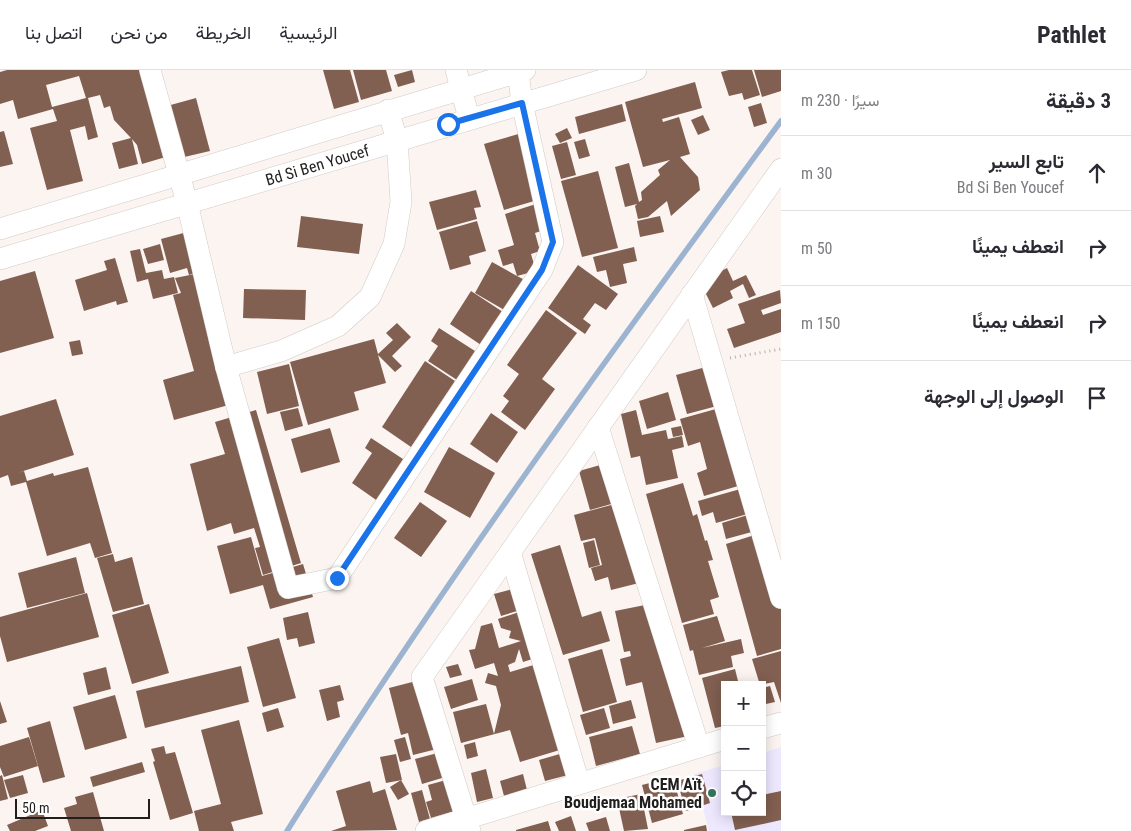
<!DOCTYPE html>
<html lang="ar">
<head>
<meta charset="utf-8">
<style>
  :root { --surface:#fff; --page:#f7f7f7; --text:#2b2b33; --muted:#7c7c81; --line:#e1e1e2 }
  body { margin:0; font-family:"Roboto Condensed",Vazirmatn,sans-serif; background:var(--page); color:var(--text); direction:rtl }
  .controls { position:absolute; right:15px; bottom:15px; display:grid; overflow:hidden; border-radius:0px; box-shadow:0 2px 12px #0003 }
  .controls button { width:45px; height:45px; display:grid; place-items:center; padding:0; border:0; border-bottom:1px solid var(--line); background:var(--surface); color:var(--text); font:25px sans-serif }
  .scale { position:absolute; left:15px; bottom:12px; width:135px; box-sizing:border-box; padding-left:5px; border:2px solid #211f1e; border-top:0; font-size:14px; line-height:18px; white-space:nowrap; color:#211f1e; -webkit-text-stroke:4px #fff; paint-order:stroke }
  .stop { position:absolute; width:15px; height:15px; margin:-11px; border:4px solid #1a73e8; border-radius:50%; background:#fff }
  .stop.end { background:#1a73e8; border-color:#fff; box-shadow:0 1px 5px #0008 }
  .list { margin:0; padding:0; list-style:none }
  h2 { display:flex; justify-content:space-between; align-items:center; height:65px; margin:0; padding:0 20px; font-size:21px }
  h2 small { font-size:16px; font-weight:400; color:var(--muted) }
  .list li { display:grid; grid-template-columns:32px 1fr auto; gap:15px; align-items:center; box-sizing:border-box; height:75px; padding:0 20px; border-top:1px solid var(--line) }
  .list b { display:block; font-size:19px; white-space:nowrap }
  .list p { margin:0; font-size:16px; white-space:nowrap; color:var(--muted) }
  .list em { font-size:16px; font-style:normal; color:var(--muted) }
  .icon { flex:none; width:28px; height:28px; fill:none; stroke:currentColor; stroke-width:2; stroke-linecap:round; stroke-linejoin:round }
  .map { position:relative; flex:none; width:781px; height:761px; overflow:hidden; direction:ltr }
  header { display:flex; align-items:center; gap:30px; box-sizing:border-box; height:70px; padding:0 25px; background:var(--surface); border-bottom:1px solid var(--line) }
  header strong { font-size:24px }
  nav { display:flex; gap:28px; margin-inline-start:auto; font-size:18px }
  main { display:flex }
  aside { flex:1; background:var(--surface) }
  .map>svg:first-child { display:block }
  .education { fill:#ede8fe }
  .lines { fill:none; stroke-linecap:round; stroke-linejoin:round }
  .stream { stroke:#9db4d1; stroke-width:5.5 }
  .building { fill:#815f51; fill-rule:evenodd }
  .minor-casing { stroke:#d1cac7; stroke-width:22 }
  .path { stroke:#b6b0ae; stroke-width:3; stroke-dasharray:1 4; stroke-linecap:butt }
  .minor { stroke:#fff; stroke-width:21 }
  .route { stroke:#1a73e8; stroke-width:6 }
  .poi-dot { fill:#37735d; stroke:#fff; stroke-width:2 }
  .labels { text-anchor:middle; stroke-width:5; stroke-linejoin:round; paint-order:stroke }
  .street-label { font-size:16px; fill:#211f1e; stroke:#fff }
  .poi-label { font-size:16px; font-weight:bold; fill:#211f1e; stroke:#fff; text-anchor:end }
</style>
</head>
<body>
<header>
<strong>Pathlet</strong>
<nav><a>الرئيسية</a><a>الخريطة</a><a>من نحن</a><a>اتصل بنا</a></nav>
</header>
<main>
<aside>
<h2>3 دقيقة<small>سيرًا · 230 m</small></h2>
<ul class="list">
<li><svg class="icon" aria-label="ahead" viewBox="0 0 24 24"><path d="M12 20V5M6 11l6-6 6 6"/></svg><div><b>تابع السير</b><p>Bd Si Ben Youcef</p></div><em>30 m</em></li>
<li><svg class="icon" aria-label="right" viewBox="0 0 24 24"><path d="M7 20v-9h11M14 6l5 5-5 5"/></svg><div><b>انعطف يمينًا</b></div><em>50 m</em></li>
<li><svg class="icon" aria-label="right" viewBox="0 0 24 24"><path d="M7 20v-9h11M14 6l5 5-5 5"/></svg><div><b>انعطف يمينًا</b></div><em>150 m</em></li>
<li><svg class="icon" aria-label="arrive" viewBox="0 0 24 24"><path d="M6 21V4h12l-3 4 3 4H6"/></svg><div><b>الوصول إلى الوجهة</b></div></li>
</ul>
</aside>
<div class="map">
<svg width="781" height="761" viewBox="0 0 781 761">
  <rect width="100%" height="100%" fill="#fbf4f1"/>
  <!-- education -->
  <path class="education" d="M781 677V761H709L694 704 725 695V742H762V683Z"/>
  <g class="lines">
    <!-- stream -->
    <path class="stream" d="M287 761C440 517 610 283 781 51"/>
  </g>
  <!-- building -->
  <g class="building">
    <path d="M7 0H145L169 86 142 94 137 75 132 69 138 94 119 99 112 73 131 68 114 50 110 36 104 38 100 25 88 28 98 67 88 70 85 56 70 60 83 111 47 120 30 58 57 51 53 39 18 49 13 30 0 34V2ZM79 6 86 28 52 37 46 15Z"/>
    <path d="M323 0H350L359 32 334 39Z"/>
    <path d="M353 0H386L392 21 361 30Z"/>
    <path d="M412 0 415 12 398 17 394 5Z"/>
    <path d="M729 0H752L760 25 744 30 742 23 729 26 721 2Z"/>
    <path d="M754 0H781V21L762 27Z"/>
    <path d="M695 12 702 38 662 49 663 52 679 47 690 84 680 87 698 107 700 120 671 146 667 131 648 147 638 149 635 136 637 134 625 137 615 97 629 93 639 132 642 130 641 122 660 105 658 100 670 90 643 97 625 32Z"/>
    <path d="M196 28 210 81 180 88 167 36Z"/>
    <path d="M761 33 767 53 754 57 748 37Z"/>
    <path d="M622 34 626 51 579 64 575 47Z"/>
    <path d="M703 45 710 60 698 65 691 50Z"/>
    <path d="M567 58 572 68 560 73 555 64Z"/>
    <path d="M4 61 13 94 0 97V62Z"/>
    <path d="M522 63 541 129 504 140 484 74Z"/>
    <path d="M585 69 590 86 579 89 574 72Z"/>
    <path d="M567 72 576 105 561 109 552 76Z"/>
    <path d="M598 101 618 178 582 187 561 111Z"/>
    <path d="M476 120 481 137 474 138 477 149 437 160 429 132Z"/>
    <path d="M539 133 547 159 535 163 540 181 531 184 536 201 517 206 523 209 506 241 475 223 492 192 517 206 513 193 503 196 498 180 514 175 505 144Z"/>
    <path d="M301 146 363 154 359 184 297 177Z"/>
    <path d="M660 146 664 162 640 167 637 151Z"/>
    <path d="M477 151 486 181 469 186 471 194 450 200 439 162Z"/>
    <path d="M191 161 202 201 189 205 187 198 170 203 161 169Z"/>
    <path d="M160 174 164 190 148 194 143 179Z"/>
    <path d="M634 177 637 191 623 194 627 213 610 217 606 200 597 202 593 187Z"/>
    <path d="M140 179 146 203 162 200 164 209 174 207 178 223 153 229 148 209 137 212 130 181Z"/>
    <path d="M115 188 128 232 117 235 116 231 84 241 75 210 107 200 104 191Z"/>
    <path d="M578 195 618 224 606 240 595 233 583 249 591 255 585 264 548 238Z"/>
    <path d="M727 198 733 211 746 205 756 225 749 228 743 214 730 221 733 228 713 238 700 212Z"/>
    <path d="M35 201 54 268 0 283V211Z"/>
    <path d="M200 203 236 333 174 350 163 310 194 301 173 225 181 223 175 208Z"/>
    <path d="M244 219 306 220 305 250 243 248Z"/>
    <path d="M780 220 781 233 761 240 763 245 781 239V262L734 278 727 259 745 253 738 234Z"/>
    <path d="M471 221 503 242 481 275 450 254Z"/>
    <path d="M546 240 577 263 542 309 555 319 525 360 501 342 509 331 503 326 519 304 507 295Z"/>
    <path d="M397 253 411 267 392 286 402 296 395 302 378 285 386 313 354 322 359 340 308 355 290 292 374 269 378 284 393 270 386 263Z"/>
    <path d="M439 258 475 281 457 310 428 291 438 276 431 271Z"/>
    <path d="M80 270 83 284 72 286 69 272Z"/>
    <path d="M425 291 455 311 411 377 382 357Z"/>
    <path d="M289 294 299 336 267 344 257 302Z"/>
    <path d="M706 297 717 336 687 344 676 305Z"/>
    <path d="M668 322 676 350 647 359 639 331Z"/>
    <path d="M56 329 74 385 17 403 24 401 27 411 53 403 54 406 88 397 112 483 95 488 90 473 47 486 26 412 11 416 8 405 0 408V346Z"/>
    <path d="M723 337 745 414 704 426 697 403 707 399 700 372 688 376 680 349Z"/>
    <path d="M298 338 303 356 285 361 280 342Z"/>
    <path d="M256 340 301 493 263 505 255 478 260 477 254 458 234 464 231 453 207 461 190 394 225 384 215 352Z"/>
    <path d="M636 340 642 365 666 360 668 369 682 366 684 377 672 380 678 408 646 415 640 386 631 388 621 344Z"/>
    <path d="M491 343 518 362 497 393 470 374Z"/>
    <path d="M681 356 683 365 673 367 671 358Z"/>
    <path d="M330 358 340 392 301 403 291 369Z"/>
    <path d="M371 368 406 391 379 432 352 413 372 383 365 378Z"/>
    <path d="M449 377 495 403 470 448 424 422Z"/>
    <path d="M611 392 622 431 590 440 579 401Z"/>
    <path d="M683 413 693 446 697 444 705 471 707 470 713 490 708 491 719 527 710 530 714 544 682 553 646 424Z"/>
    <path d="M744 418 751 443 716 453 713 442 702 446 698 431Z"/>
    <path d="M626 431 647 511 611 520 608 507 595 511 591 498 602 495 595 468 581 471 574 445Z"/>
    <path d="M420 432 447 451 421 487 394 468Z"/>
    <path d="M754 443 759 460 726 469 722 453Z"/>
    <path d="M761 463 781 531V579L757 586 726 474Z"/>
    <path d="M251 467 262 506 303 494 313 527 270 539 263 515 230 524 217 476Z"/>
    <path d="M594 470 600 495 589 498 583 473Z"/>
    <path d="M560 475 582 547 601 541 610 571 563 585 531 484Z"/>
    <path d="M113 484 115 492 132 487 144 534 113 542 97 488Z"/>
    <path d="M76 487 85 523 27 538 18 503Z"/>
    <path d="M521 517 527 538 501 546 494 524Z"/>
    <path d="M87 523 99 567 7 592 0 566V547Z"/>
    <path d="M149 534 169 603 132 614 112 545Z"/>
    <path d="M650 534 693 665 656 673 642 612 626 616 620 589 631 586 630 581 624 582 615 541Z"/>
    <path d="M528 539 542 586 523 592 519 579 515 592 508 595 510 602 547 591 573 676 520 692 510 660 461 673 453 642 486 634 494 664 501 635 496 616 485 613 488 603 498 606 494 593 475 599 469 580 475 579 481 556 492 553 499 578 521 571 509 568 511 561 501 558 498 549Z"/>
    <path d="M308 542 315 573 299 577 297 568 287 570 283 548Z"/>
    <path d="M717 546 725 571 702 578 741 569 744 583 731 586 733 597 699 605 693 580 690 581 683 555Z"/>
    <path d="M279 568 296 628 263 637 247 577Z"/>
    <path d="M602 579 617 632 583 642 568 589Z"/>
    <path d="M781 581V633L774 612 760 615 752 589Z"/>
    <path d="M458 594 462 605 450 608 446 597Z"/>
    <path d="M241 596 249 632 145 658 136 621Z"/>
    <path d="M106 597 111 619 88 625 83 603Z"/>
    <path d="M735 599 739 615H725V656L715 658 702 608Z"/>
    <path d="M424 609 441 678 413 685 408 663 401 665 389 618Z"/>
    <path d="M472 609 478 630 451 639 444 617Z"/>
    <path d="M340 615 344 630 337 632 340 647 327 651 319 620Z"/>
    <path d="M770 616 775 632 766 634 762 618Z"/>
    <path d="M115 625 127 668 85 680 73 637Z"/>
    <path d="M631 630 636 648 613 654 609 636Z"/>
    <path d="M0 631 7 652 0 654Z"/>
    <path d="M278 638 284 657 267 662 262 643Z"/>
    <path d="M604 638 610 658 586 665 580 645Z"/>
    <path d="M239 650 263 744 231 752 234 761H199L194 741 221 734 201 660Z"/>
    <path d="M50 651 65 707 43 713 27 658Z"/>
    <path d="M632 656 640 684 596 696 589 667Z"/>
    <path d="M29 667 38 696 4 707 0 697V676Z"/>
    <path d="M405 667 411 689 400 692 394 670Z"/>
    <path d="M475 672 478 686 467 689 464 675Z"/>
    <path d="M164 676 166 684 175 682 193 743 170 750 153 692 155 691 151 679Z"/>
    <path d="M445 681 452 705 422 714 415 689Z"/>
    <path d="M570 681 576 703 545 711 539 690Z"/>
    <path d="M396 684 402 710 386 713 380 687Z"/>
    <path d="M142 692 145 702 93 717 90 707Z"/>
    <path d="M486 699 493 728 477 732 471 703Z"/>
    <path d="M523 704 527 720 504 726 500 711Z"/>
    <path d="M702 704 710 733 686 741 677 711Z"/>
    <path d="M2 705 8 729 0 731V706Z"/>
    <path d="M23 705 28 723 10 728 4 710Z"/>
    <path d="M457 707 466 738 431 748 426 732 432 730 428 715Z"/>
    <path d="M673 707 683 744 652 753 642 715Z"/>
    <path d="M401 710 409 724 398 730 390 717Z"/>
    <path d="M370 711 373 723 385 719 397 760 331 761 346 756 336 721Z"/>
    <path d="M422 720 430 749 419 752 411 723Z"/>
    <path d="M781 721V750L735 760 731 742H762V725Z"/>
    <path d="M93 722 104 761H71L64 738 77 734 75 727Z"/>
    <path d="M641 724 648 759 624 761 617 729Z"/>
    <path d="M42 740 48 756 35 761H10L7 755Z"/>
    <path d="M571 746 576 761H559L555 752Z"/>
    <path d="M606 747 610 761H589L586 753Z"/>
    <path d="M548 751 551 761H516V760Z"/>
    <path d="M706 755 707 761H684V760Z"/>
  </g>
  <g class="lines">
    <!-- minor casing -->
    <g class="minor-casing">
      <g id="minor">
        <path d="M150 0 187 133 226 297 288 518 337 508 542 200 553 172 522 33 518 2"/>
        <path d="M456 0 469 48"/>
        <path d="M0 159 525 0"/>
        <path id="s1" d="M0 189 636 0"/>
        <path d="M692 224 781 528"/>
        <path d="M226 297 281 281 338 256 370 227 394 174 401 132 397 70 388 40"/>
        <path d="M598 357 699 677"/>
        <path d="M510 482 579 713"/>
        <path d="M762 658 781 653"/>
        <path d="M426 761 725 669"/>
        <path d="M470 761 422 607 781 99"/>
      </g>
    </g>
    <!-- path -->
    <path class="path" d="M730 288 781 279"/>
    <!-- minor -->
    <use href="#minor" class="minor"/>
  </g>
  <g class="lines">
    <!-- route -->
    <path class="route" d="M337 508 542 200 553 172 522 33 448 54"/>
  </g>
  <!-- markers -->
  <circle class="poi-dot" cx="712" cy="723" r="5"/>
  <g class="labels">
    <!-- street labels -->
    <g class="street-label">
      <text dy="6" stroke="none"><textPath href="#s1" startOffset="331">Bd Si Ben Youcef</textPath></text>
    </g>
    <!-- poi labels -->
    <g class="poi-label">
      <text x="702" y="720">CEM Aït<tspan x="702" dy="18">Boudjemaa Mohamed</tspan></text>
    </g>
  </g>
</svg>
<div class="controls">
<button>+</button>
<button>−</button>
<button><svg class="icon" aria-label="locate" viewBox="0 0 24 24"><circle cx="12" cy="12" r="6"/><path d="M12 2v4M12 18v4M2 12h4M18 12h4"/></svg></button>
</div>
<div class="scale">50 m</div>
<div class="stop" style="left:448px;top:54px"></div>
<div class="stop end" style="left:337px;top:508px"></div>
</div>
</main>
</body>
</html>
